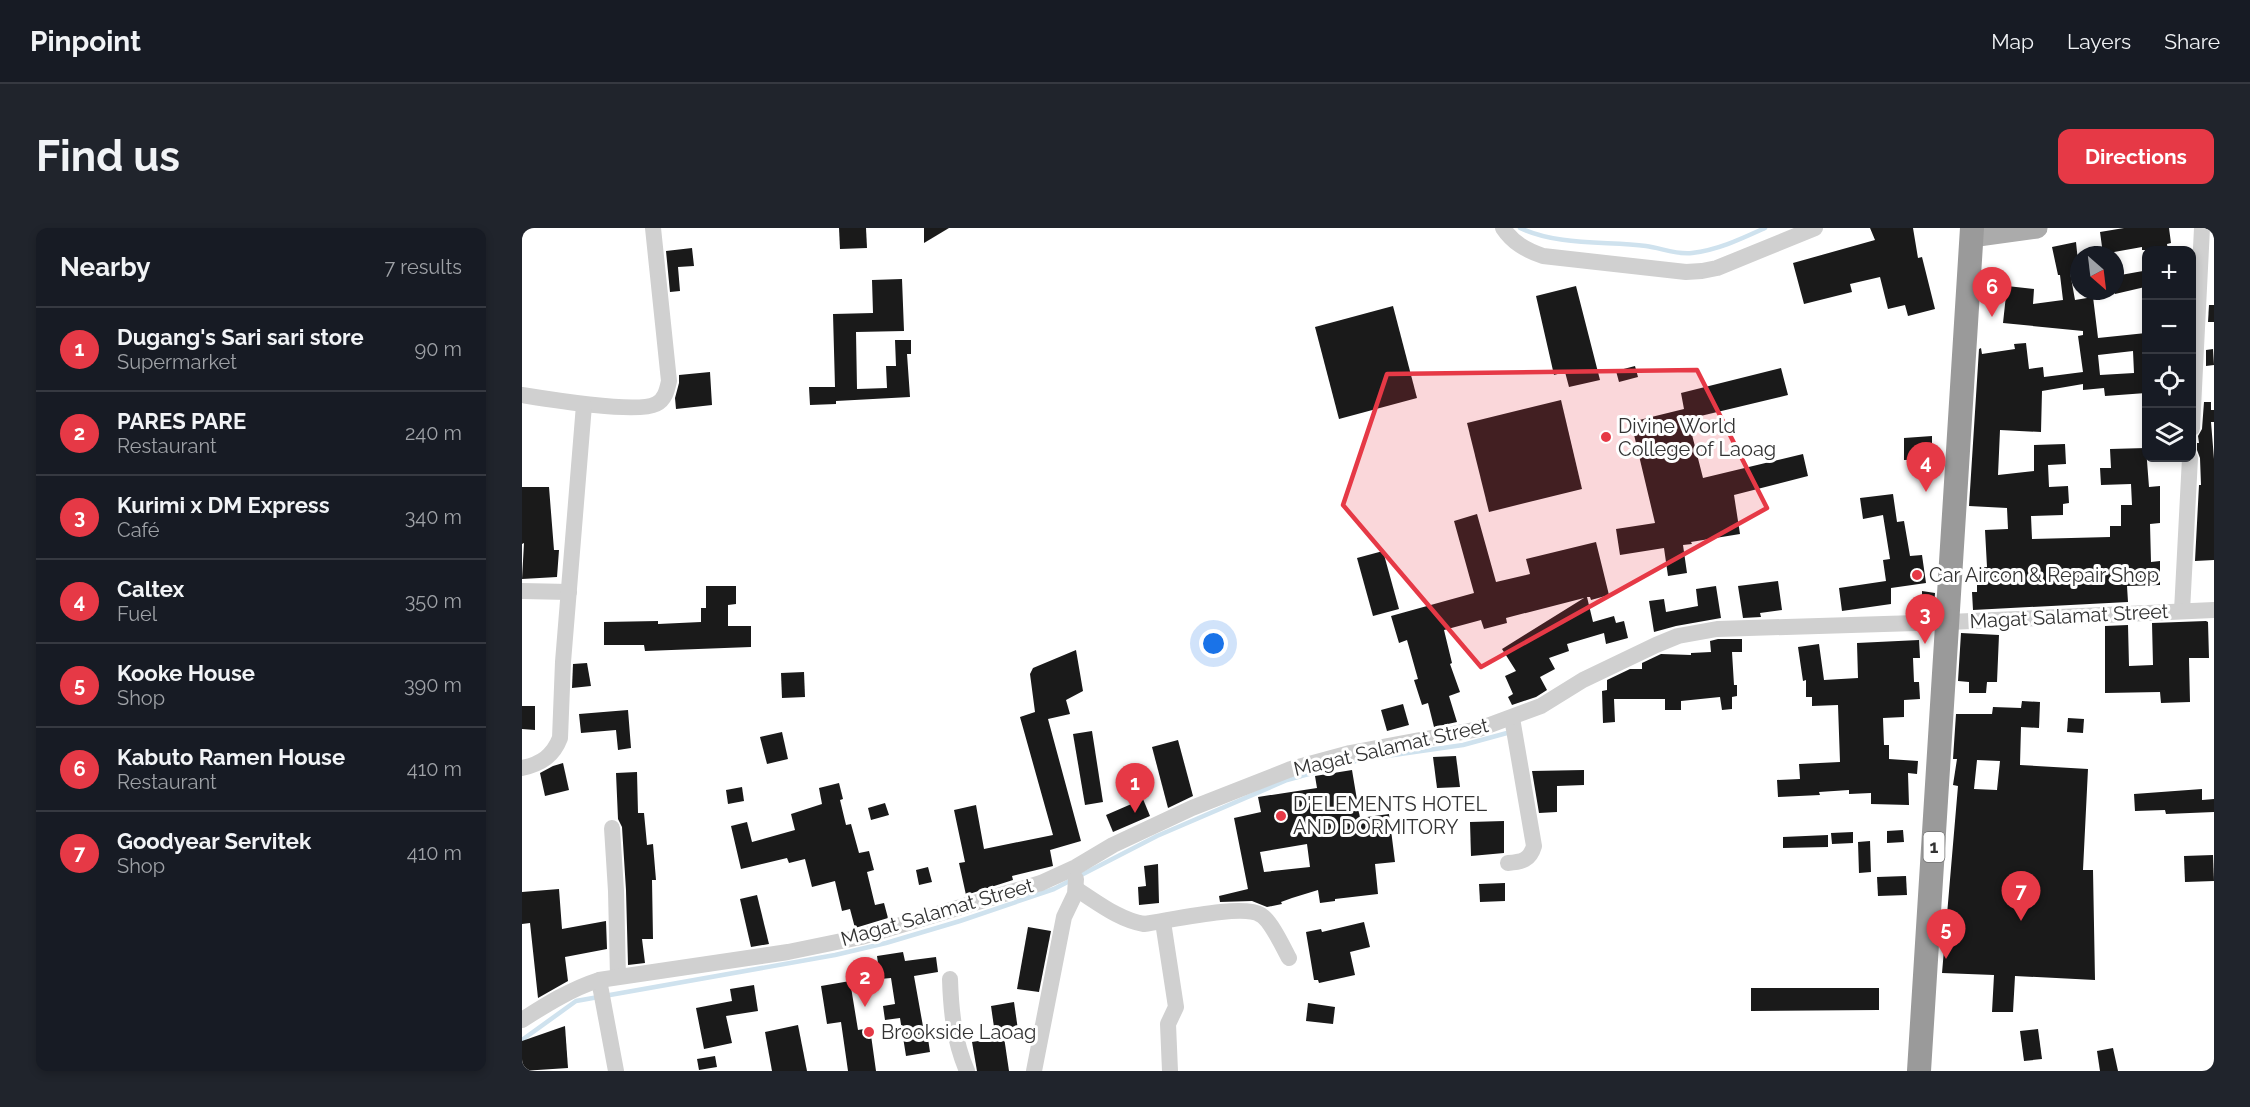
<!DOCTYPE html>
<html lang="en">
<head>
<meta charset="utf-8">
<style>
  :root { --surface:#171b24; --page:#20242c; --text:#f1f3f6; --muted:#9ea1a6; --line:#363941; --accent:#e63946 }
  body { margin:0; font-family:Raleway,sans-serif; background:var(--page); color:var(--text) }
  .controls { position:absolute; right:18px; top:18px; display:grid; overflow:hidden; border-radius:12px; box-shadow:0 3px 9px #0003 }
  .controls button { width:54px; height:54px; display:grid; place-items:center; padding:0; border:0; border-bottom:2px solid var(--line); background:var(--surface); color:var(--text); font:30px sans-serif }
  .compass { position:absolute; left:1548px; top:18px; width:54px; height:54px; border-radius:50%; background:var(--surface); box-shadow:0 3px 9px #0003; rotate:152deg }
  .you { position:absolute; left:692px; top:416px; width:21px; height:21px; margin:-15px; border:4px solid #fff; border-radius:50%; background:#1a73e8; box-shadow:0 0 0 9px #1a73e833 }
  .badge { display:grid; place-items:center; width:39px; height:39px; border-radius:50%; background:var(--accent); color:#fff; font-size:20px; font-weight:700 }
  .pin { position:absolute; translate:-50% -50px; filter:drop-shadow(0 2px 3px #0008) }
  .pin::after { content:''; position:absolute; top:32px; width:21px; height:18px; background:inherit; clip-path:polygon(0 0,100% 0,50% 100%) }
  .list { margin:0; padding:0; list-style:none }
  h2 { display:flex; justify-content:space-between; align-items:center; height:78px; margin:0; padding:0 24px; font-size:26px }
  h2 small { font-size:20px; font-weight:400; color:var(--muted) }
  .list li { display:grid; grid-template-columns:39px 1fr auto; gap:18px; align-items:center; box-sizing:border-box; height:84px; padding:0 24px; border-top:2px solid var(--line) }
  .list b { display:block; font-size:22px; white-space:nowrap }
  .list p { margin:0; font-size:20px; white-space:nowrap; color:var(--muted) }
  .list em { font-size:20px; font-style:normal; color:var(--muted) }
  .icon { flex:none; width:33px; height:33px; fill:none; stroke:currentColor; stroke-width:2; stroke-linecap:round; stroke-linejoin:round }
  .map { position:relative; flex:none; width:1692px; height:843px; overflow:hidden; border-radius:12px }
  header { display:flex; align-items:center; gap:36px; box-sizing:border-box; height:84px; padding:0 30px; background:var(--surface); border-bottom:2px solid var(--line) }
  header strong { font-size:28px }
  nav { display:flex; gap:33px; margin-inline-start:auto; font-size:21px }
  .intro { display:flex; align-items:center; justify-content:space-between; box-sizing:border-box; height:144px; padding:0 36px }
  h1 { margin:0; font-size:42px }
  .button { padding:15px 27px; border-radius:12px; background:var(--accent); color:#fff; font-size:21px; font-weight:700 }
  main { display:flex; gap:36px; padding:0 36px }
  aside { flex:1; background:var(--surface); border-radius:12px; box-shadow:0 3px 9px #0003 }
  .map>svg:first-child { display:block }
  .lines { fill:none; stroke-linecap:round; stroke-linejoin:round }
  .stream { stroke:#cfe2ee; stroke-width:4.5 }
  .building { fill:#1a1a1a; fill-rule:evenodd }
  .minor { stroke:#d0d0d0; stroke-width:16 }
  .major { stroke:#ababab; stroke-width:21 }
  .highway { stroke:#9a9a9a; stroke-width:24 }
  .marked { fill:#e63946; fill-opacity:0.2; stroke:#e63946; stroke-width:4.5; stroke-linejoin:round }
  .poi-dot { fill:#e63946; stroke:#fff; stroke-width:2 }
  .labels { text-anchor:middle; stroke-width:6; stroke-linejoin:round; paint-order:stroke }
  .shield { fill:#fff; stroke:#707070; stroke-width:1.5 }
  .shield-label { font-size:18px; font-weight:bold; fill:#333 }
  .poi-label { font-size:20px; fill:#333; stroke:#fff; text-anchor:start }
  .street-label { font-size:20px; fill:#333; stroke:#fff }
</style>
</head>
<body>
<header>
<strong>Pinpoint</strong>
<nav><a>Map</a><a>Layers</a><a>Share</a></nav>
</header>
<div class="intro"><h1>Find us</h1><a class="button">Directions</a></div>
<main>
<aside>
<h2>Nearby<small>7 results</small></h2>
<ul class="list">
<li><span class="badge">1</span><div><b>Dugang's Sari sari store</b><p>Supermarket</p></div><em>90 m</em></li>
<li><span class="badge">2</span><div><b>PARES PARE</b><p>Restaurant</p></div><em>240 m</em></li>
<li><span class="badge">3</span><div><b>Kurimi x DM Express</b><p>Café</p></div><em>340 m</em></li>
<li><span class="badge">4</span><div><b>Caltex</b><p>Fuel</p></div><em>350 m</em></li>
<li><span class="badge">5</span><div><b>Kooke House</b><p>Shop</p></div><em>390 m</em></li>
<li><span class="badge">6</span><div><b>Kabuto Ramen House</b><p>Restaurant</p></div><em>410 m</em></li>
<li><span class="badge">7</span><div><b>Goodyear Servitek</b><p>Shop</p></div><em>410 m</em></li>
</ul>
</aside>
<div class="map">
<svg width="1692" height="843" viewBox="0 0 1692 843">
  <rect width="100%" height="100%" fill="#fff"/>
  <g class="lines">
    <!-- stream -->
    <g class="stream">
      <path d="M998 0C1037 18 1083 13 1124 18 1139 20 1155 27 1170 25 1196 22 1219 11 1243 0"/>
      <path d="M0 812 54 773 313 727 364 715 438 693 532 661 635 608 765 552 837 532 941 517 985 505"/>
    </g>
  </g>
  <!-- building -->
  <g class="building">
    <path d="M317 0H344L345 20 318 21Z"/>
    <path d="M402 0H427L402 15Z"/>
    <path d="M1348 0H1391L1396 30 1400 29 1413 81 1386 88 1383 77 1366 81 1358 49 1328 56 1330 64 1282 76 1271 35 1353 12Z"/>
    <path d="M1602 0H1647L1649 15 1645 16 1646 22H1620V19L1581 26 1578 4Z"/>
    <path d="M1554 14 1557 43 1548 44 1553 72 1571 69 1576 110 1624 105V165L1583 168 1582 160 1561 162V156L1520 163 1519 204 1478 202 1476 247 1512 243V217L1543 216 1544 236 1526 237 1527 259 1546 258 1547 275 1541 276V287L1509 288 1510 311 1588 309V298H1599V277H1610L1609 256 1579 257 1578 240H1589L1588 221 1624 220 1627 259 1638 258V295L1628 296 1629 334 1638 333V357L1605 358 1606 374 1451 382 1450 364H1455V340L1465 339 1463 302 1486 301 1485 280 1447 278 1457 121 1459 120 1460 126 1493 121 1492 116 1504 115 1507 141 1521 139 1522 149 1561 144 1556 108 1561 107V103L1481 95 1485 58 1512 61 1511 76 1541 72 1538 47H1536L1530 19ZM1611 123 1612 145 1578 147 1576 127Z"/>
    <path d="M170 20 172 38 156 39 158 63 148 64 144 23Z"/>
    <path d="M1621 43 1623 59 1593 66V48Z"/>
    <path d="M380 51 382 103 334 104 335 161 365 160 364 138H374L373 112H389V126H385L388 169 314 173V176L288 177 287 159H313L311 86 351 85 350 52Z"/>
    <path d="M1054 58 1078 152 1047 159 1043 144 1032 147 1014 68Z"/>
    <path d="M1687 77H1692V94H1686Z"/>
    <path d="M871 78 895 170 817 191 793 99Z"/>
    <path d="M1691 121 1692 137 1684 138V122Z"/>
    <path d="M1113 138 1116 149 1097 154 1094 143Z"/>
    <path d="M1259 140 1266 167 1166 191 1181 250 1281 226 1286 248 1212 267 1218 306 1169 314 1170 316 1161 317 1165 345 1146 348 1142 320 1098 327 1094 301 1133 295 1109 194 1162 181 1159 165Z"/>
    <path d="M188 144 190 177 154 181 153 170 157 155V147Z"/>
    <path d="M1039 172 1060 261 967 284 945 195Z"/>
    <path d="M1682 174H1689V182H1692V194H1689L1692 231V332L1673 333 1677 257H1679L1678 230 1675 222V215H1677L1676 208 1680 201Z"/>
    <path d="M1410 208V231L1382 232V210Z"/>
    <path d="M0 259H27L32 322H37L35 349 0 351 2 315 0 316Z"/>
    <path d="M1371 266 1375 294 1382 293 1388 328 1400 327 1404 355 1369 360V376L1320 383 1317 360 1364 353 1361 332 1368 331 1361 287 1341 291 1338 270Z"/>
    <path d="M955 286 974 354 1008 346 1004 331 1074 314 1087 367 1069 372 1068 369H1065L1071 394 1092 388 1094 395 1102 393 1106 410 1084 416 1082 405 1045 416 1047 423 1027 430 1033 441 1018 449 1025 462 1014 469 990 477 986 469 991 466 983 448 994 443 980 421 1062 370 984 390 985 395 962 401 959 392 922 402 930 435 928 436 938 464 927 468 935 494 912 499 906 475 900 477 892 452 896 451 885 412 877 415 869 388 952 365 932 293Z"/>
    <path d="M861 323 877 381 851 388 835 330Z"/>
    <path d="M1256 353 1260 382 1238 385 1239 389 1221 390 1216 358Z"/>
    <path d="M184 358H214V376L206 377V398H229V419L123 423 122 417H82V394L136 393V396L179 394V380H184Z"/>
    <path d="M1194 358 1199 390 1154 398 1132 404 1127 373 1142 371 1144 384 1176 378 1174 361Z"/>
    <path d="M1400 363 1413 365 1412 384H1400Z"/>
    <path d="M1684 393 1686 394 1687 430H1667L1668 474 1639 475 1638 464 1583 465V398L1606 397 1607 438 1631 437 1630 395Z"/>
    <path d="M1439 405 1477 407 1475 454H1465L1464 465H1447V454L1436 453Z"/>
    <path d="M1196 411H1220V424H1210L1212 457H1215V468L1210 469V481L1200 482 1198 469 1159 473V482H1143V471H1092L1093 494 1081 495 1080 463 1085 462V452L1108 441H1120V435L1139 426 1169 427V425L1189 424 1188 413Z"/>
    <path d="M1397 412 1398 430H1391L1392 454H1397L1398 471 1382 472V489L1361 490 1362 517H1367V531L1396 533 1395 546 1386 545 1387 577 1349 576V565L1327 566V562L1297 564 1298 567 1256 569 1255 552 1278 551 1277 536 1318 534 1316 477 1290 478V469H1284V452L1281 453 1276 419 1297 416 1302 452 1336 450 1335 415Z"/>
    <path d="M554 422 561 463 544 472 548 486 526 491 559 613 528 622 531 638 490 648 491 652 444 667 437 635 443 634 432 582 454 577 462 621 531 607 498 489 513 484 508 446 511 440Z"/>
    <path d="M65 435 69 458 50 460 51 436Z"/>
    <path d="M282 444 283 469 260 470 259 445Z"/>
    <path d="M1500 473 1518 474 1517 500 1499 499 1498 537 1566 541 1561 642H1571L1573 752 1493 748 1491 784H1470L1472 747 1420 745 1436 558 1431 557 1435 531H1431L1434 486H1470L1471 479 1499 480ZM1455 532 1478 533 1475 562 1452 561Z"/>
    <path d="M881 476 887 497 865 503 859 482Z"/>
    <path d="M0 478H13V502L0 501Z"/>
    <path d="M106 482 109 520 96 522 94 502 59 505 57 486Z"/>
    <path d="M1546 490 1562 491 1561 505 1545 504Z"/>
    <path d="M570 503 581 574 563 577 551 506Z"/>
    <path d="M260 504 266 531 245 536 238 509Z"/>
    <path d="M656 512 671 568 646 580 630 519Z"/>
    <path d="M934 528 938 559 915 560 911 529Z"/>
    <path d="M41 535 47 562 23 568 18 545 31 538Z"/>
    <path d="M830 542 838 590 867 586 873 634 853 636 856 666 813 671V673L798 675 796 662 770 670 759 674 760 676 745 679 730 673 698 674 697 668 726 661 712 590 739 584 736 569 795 560 793 548ZM785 616 788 639 742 644 738 624Z"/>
    <path d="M1062 542V557L1035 558V584L1017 585 1010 543Z"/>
    <path d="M115 544 116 585H122L125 617 131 616 134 652H130L131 711H120L123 735 106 737 104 662 100 599 96 591 94 545Z"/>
    <path d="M317 555 321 571 318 572 324 597 329 596 337 625 347 623 352 642 345 644 353 677 362 675 366 690 333 700 328 681 320 683 313 653 290 659 283 631 267 635 265 630 219 641 209 598 225 594 230 614 273 602 269 586 300 576 297 560Z"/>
    <path d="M220 559 222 573 206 576 204 562Z"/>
    <path d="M1680 561V572L1692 571V584L1644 586 1643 582 1613 583 1612 566Z"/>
    <path d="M621 571 628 588 591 604 584 587Z"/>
    <path d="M363 575 367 587 349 592 346 580Z"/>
    <path d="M982 593V625L949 628 948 594Z"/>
    <path d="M1381 602 1382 614 1365 615V603Z"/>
    <path d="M1331 604V615L1310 616 1309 605Z"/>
    <path d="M1306 607V619L1261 620V609Z"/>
    <path d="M1348 613 1349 644 1337 645 1336 614Z"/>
    <path d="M1691 627 1692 653 1663 654 1662 628Z"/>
    <path d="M636 636 637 675 617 677 616 659 624 658 622 638Z"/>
    <path d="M406 639 410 654 397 657 394 642Z"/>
    <path d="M1384 648 1385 667 1356 668 1355 649Z"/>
    <path d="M983 655V673L958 674 957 656Z"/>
    <path d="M37 661 40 701 84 693 85 721 43 729 46 753 16 770 8 695 0 696V664Z"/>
    <path d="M235 667 247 716 229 719 218 671Z"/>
    <path d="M842 694 848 719 828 724 833 747 797 755 796 752H792L784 704 799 701 800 704Z"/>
    <path d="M506 699 529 703 517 764 495 761Z"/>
    <path d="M381 724 383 733 414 729 416 744 392 748 402 804H405L408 824 384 828 378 790 363 792 361 778 373 776 369 750 358 751 355 728Z"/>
    <path d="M328 753 336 802 348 800 354 843H326L319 794 305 796 299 758Z"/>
    <path d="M232 757 236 783 204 788 210 815 182 821 174 780 210 773 208 761Z"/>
    <path d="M1229 760H1357V782L1229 783Z"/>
    <path d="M492 774 496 802 473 806 469 778Z"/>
    <path d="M786 775 813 779 811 796 784 793Z"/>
    <path d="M276 797 285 843H250L243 804Z"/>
    <path d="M43 798 46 840 0 843V813Z"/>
    <path d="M1516 801 1520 831 1502 833 1498 803Z"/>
    <path d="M482 809 487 843H455L450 814Z"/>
    <path d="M1591 820 1596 843H1578L1575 823Z"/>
    <path d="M193 828 195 839 177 842 175 831Z"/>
  </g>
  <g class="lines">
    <!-- minor -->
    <g class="minor">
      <path d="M981 0C991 15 1004 22 1021 28L1164 44 1180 43 1195 40 1293 0"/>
      <path d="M0 167C25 171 115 186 134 176 143 172 145 162 147 153L131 0"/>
      <path d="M1670 200 1680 0"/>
      <path d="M0 363 47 364"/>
      <path d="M1660 383 1668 230"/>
      <path d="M0 540C19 536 31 528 38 510L41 434 62 177"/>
      <path d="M90 600 94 663 96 749"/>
      <path d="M986 635C1000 634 1008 632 1012 618L990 490"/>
      <path d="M554 661C575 674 597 692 622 696 646 693 721 675 739 687 749 693 761 719 767 730"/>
      <path d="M641 694 654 779 646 796 648 843"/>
      <path d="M428 751C429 783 432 813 445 843"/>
      <path d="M77 752 94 843"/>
      <path d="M0 792C25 776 49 761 77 752L266 724 339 709 519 655 554 639 591 617 670 580 769 541 828 525 957 501 1019 478 1061 452 1134 417 1156 408 1195 401 1427 394 1692 382"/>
      <path d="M512 843 542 689 553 666 554 651"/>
    </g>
    <!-- major -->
    <path class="major" d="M1449 9 1515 0"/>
    <!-- highway -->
    <path class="highway" d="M1397 843 1450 0"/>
  </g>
  <!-- marked area -->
  <path class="marked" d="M1175 142 1245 280 959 439 821 277 865 146Z"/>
  <!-- markers -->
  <g class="poi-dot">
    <circle cx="1084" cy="209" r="6"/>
    <circle cx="1395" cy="347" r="6"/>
    <circle cx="759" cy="588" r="6"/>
    <circle cx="347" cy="804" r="6"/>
  </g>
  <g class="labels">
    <!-- shield labels -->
    <rect class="shield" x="1401.5" y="604" width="21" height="30" rx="4.5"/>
    <g class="shield-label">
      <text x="1412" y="625">1</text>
    </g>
    <!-- poi labels -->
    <g class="poi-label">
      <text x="1096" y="205">Divine World<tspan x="1096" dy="23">College of Laoag</tspan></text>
      <text x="1407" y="354">Car Aircon &amp; Repair Shop</text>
      <text x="771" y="583">D'ELEMENTS HOTEL<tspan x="771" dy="23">AND DORMITORY</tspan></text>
      <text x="359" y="811">Brookside Laoag</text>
    </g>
    <!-- street labels -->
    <g class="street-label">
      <text transform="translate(1547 388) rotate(-3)" y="7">Magat Salamat Street</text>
      <text transform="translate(869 519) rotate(-13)" y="7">Magat Salamat Street</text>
      <text transform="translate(415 684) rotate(-16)" y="7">Magat Salamat Street</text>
    </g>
  </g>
</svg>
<div class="controls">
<button>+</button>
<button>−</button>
<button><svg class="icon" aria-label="locate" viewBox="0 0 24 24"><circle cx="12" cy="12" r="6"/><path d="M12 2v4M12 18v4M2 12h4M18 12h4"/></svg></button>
<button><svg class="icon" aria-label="layers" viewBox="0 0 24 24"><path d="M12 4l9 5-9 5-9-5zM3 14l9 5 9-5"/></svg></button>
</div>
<svg class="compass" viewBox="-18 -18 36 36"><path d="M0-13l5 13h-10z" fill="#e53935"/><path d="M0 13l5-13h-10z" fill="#9ea1a6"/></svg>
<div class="you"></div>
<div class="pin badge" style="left:613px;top:585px">1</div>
<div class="pin badge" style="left:343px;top:779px">2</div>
<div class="pin badge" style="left:1403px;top:416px">3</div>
<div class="pin badge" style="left:1404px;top:264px">4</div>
<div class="pin badge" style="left:1424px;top:731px">5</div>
<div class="pin badge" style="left:1470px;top:89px">6</div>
<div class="pin badge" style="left:1499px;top:693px">7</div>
</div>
</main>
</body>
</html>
